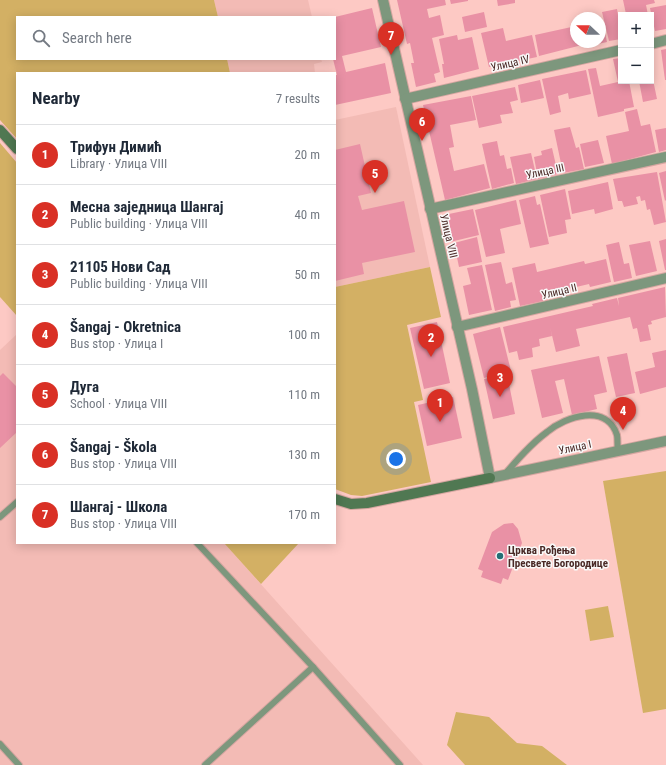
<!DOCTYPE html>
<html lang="en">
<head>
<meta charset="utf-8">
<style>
  :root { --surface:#fff; --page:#f2f2f3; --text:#1f2937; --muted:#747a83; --line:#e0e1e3; --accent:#d93025 }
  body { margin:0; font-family:"Roboto Condensed",sans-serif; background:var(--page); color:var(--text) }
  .controls { position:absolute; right:12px; top:12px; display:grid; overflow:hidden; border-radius:0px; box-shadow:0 2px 10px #0003 }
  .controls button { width:36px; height:36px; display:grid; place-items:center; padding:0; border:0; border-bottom:1px solid var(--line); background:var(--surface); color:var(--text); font:20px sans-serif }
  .compass { position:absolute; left:570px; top:12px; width:36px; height:36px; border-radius:50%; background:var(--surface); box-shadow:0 2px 10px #0003; rotate:292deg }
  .you { position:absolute; left:396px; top:459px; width:14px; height:14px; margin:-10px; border:3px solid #fff; border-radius:50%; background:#1a73e8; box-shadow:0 0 0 6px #1a73e833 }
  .badge { display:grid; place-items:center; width:26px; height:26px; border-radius:50%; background:var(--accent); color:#fff; font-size:13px; font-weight:700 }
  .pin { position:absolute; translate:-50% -33px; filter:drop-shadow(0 1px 2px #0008) }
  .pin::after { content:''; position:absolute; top:21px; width:14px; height:12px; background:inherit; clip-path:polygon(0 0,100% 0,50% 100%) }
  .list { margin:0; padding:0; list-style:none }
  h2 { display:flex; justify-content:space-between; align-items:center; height:52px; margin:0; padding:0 16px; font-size:17px }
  h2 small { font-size:13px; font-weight:400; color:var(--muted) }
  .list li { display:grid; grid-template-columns:26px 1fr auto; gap:12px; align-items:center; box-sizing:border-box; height:60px; padding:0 16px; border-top:1px solid var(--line) }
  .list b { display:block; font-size:15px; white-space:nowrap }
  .list p { margin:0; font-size:13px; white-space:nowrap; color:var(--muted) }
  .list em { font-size:13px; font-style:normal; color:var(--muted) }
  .icon { flex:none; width:22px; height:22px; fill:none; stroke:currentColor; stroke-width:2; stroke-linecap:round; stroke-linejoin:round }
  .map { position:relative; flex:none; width:666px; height:765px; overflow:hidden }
  .search { position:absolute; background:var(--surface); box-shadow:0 2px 10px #0003; left:16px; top:16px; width:320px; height:44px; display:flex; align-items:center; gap:10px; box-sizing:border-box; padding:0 14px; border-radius:0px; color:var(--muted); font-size:15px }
  .panel { position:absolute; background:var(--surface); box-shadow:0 2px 10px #0003; left:16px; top:72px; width:320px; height:472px; border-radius:0px }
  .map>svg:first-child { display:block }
  .built { fill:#f3bbb5 }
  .green { fill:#d3b064 }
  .building { fill:#e991a5 }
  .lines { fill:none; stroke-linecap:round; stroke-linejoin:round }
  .lane-casing { stroke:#d6a6a1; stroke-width:8 }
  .street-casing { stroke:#d6a6a1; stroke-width:12 }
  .secondary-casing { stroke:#d6a6a1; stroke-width:12 }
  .lane { stroke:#7d977d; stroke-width:6 }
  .street { stroke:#7d977d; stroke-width:10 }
  .secondary { stroke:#507852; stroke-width:10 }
  .poi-dot { fill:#246e76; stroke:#f9f9f9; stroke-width:1.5 }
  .labels { text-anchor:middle; stroke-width:3; stroke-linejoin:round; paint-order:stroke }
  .street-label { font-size:11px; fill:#4a2926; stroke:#f9f9f9 }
  .poi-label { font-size:11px; font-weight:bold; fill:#4a2926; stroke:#f9f9f9; text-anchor:start }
</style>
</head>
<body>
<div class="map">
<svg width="666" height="765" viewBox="0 0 666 765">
  <rect width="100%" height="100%" fill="#fdc9c4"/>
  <!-- built -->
  <g class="built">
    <path d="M214 0H308L312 17H218Z"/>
    <path d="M227 59H321L322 62 314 64 315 73H230Z"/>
    <path d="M396 107 430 267 335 287V120Z"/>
    <path d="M17 334V543H224L423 765H0V350Z"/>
  </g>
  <!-- green -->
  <g class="green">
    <path d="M0 0H214L218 17H17V59H227L230 73H17V139L0 120Z"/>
    <path d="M0 143 17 163V316L0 297Z"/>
    <path d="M430 267 441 317 407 325 423 400 414 402 431 482 362 496 351 495 335 489V287Z"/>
    <path d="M666 471V709L643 713 603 481Z"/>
    <path d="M224 543H299L261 584Z"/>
    <path d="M608 606 614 637 590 641 585 610Z"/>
    <path d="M456 712 489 717 517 743 542 746 567 765H465L447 745Z"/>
  </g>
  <!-- building -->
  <g class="building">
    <path d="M397 0H445L446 5 427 9 429 18 440 15 444 35 432 38 440 72 434 74 436 82 416 87 411 63H414L410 43 407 44Z"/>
    <path d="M450 0H468V1L451 4Z"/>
    <path d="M497 0H515V3L498 6Z"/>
    <path d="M623 0H654L655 3 646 5 648 15H636L635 12 626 14Z"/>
    <path d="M666 5V29L655 31 650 8Z"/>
    <path d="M372 8 381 47 342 56 346 72 385 63 391 93 335 105V75H337L333 59H335V17Z"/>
    <path d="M617 9 618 15 621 14V39L609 41 602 12Z"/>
    <path d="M484 12 487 27 465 32 462 17Z"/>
    <path d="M576 26V42H582V45L539 56 535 35Z"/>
    <path d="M503 28 506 41 532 35 537 57 489 67 481 33Z"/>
    <path d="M604 28 607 42 584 47 583 42H600V29Z"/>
    <path d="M457 35 458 40 472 37 479 69 444 78 442 64H444L439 39Z"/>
    <path d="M666 49V80H665L661 50Z"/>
    <path d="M621 58V81H629L634 107 624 109V111L598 117 588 69 596 68 600 86 618 82 613 59Z"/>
    <path d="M586 70 591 94 569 99 568 93 558 96 561 112 550 115 542 79Z"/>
    <path d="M652 75 657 99 643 102 639 81H651Z"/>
    <path d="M540 80 544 98 521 103 518 85Z"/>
    <path d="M515 87 518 100 510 102 513 113 500 115 502 123 479 128 472 96Z"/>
    <path d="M471 96 476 120 450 125 454 147 449 148 454 171 484 164 490 188 445 200 423 105Z"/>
    <path d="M637 109 641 126 650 124 656 152 612 164 606 136 629 131 625 112Z"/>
    <path d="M570 127 576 148 579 147 584 169 563 173 554 130Z"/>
    <path d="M666 128V150L659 152 655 130Z"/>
    <path d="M598 140 604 163 585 167 580 144Z"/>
    <path d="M497 141 500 156 504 155 507 169 511 168 514 183 492 189 482 144Z"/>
    <path d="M360 144 371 193 358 196 362 210 404 201 415 252 362 263 364 274 335 281V150Z"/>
    <path d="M552 148 558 174 538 179 534 157 542 155 541 151Z"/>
    <path d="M531 153 537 179 516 184 510 157Z"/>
    <path d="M666 171V200L665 201 659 173Z"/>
    <path d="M657 172 666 222 654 225 650 209 647 210 645 200 641 201 640 196 636 197 638 204 624 207 622 201H618L613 179Z"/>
    <path d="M608 182 613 209 595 214 594 209 572 214 568 191Z"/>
    <path d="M565 189 571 219 565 220 567 233 549 237 540 195Z"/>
    <path d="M535 196 537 205 540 204 549 244 530 248 519 200Z"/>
    <path d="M516 200 521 224 500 229 505 253 486 257 475 210Z"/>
    <path d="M473 209 479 235 450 242 444 215Z"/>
    <path d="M477 237 482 262 459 267 454 243Z"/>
    <path d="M666 239V270H665L659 241Z"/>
    <path d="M650 241 657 271 636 276 629 245Z"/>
    <path d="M619 242 624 264 629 263 632 278 614 282 606 245Z"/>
    <path d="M606 259 611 282 590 287 589 284 542 295 543 301 520 306 512 268 535 263 537 272 584 261 585 264Z"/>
    <path d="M501 262 506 284 512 282 516 300 510 301 511 307 495 311 485 265Z"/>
    <path d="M482 265 492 310 469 315 463 286 471 284 467 268Z"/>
    <path d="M665 287 666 317 651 321 652 324 648 325 651 340 640 342 637 328 633 329 630 317 576 329 580 346 556 352 550 327 552 336 539 339 540 346 532 348 533 357 519 360 517 351 509 353 503 327 593 306 592 304 617 298 619 306 618 298Z"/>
    <path d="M437 322 450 383 424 389 410 328Z"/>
    <path d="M500 327 511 371 484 378 473 334Z"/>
    <path d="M666 350V387L640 394 635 372 655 367 652 353Z"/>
    <path d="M627 353 635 393 616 397 607 357Z"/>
    <path d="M599 356 607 392 594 395 597 409 572 415 564 379 555 381 563 413 542 418 531 370Z"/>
    <path d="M3 373 17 387V432L0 448V376Z"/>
    <path d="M507 374 515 414 493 419 484 379Z"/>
    <path d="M453 397 462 438 427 446 418 405Z"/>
    <path d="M513 523 518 529 522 543 508 580 503 578 501 584 481 577 483 571 478 569 492 532 504 524Z"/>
  </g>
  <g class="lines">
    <!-- lane casing -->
    <g class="lane-casing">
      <g id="lane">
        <path d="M505 474C518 459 531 444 547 432 566 416 607 403 617 435 618 440 617 446 618 451"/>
        <path d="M0 517 17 502"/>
        <path d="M197 543 313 667 400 765"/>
        <path d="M0 744 19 765"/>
        <path d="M205 765 313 667"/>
      </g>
    </g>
    <!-- street casing -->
    <g class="street-casing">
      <g id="street">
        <path d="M383 0 472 389 490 478 666 441"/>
        <path d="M651 44 666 40"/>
        <path d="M405 99 621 50"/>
        <path d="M430 209 666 157"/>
        <path d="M457 327 666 278"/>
      </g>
    </g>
    <!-- secondary casing -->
    <g class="secondary-casing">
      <g id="secondary">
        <path d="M0 130 17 149"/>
        <path d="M335 499 351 504 367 503 490 478"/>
      </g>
    </g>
    <!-- lane -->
    <use href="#lane" class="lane"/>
    <!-- street -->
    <use href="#street" class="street"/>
    <!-- secondary -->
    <use href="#secondary" class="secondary"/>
  </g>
  <!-- markers -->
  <circle class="poi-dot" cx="500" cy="556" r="4"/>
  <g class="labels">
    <!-- street labels -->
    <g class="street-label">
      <text transform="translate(510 63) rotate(-13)" y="4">Улица IV</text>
      <text transform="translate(545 171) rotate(-12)" y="4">Улица III</text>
      <text transform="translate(449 236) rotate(77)" y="4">Улица VIII</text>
      <text transform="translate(559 291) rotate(-13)" y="4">Улица II</text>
      <text transform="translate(575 447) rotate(-12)" y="4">Улица I</text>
    </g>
    <!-- poi labels -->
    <g class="poi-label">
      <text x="508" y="554">Црква Рођења<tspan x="508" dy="13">Пресвете Богородице</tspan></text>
    </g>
  </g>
</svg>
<div class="controls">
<button>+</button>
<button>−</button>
</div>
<svg class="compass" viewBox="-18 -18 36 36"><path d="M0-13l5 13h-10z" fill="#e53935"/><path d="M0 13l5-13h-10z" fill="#747a83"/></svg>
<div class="you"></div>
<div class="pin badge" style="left:440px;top:422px">1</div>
<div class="pin badge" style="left:431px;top:357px">2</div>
<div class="pin badge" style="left:500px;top:397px">3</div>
<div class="pin badge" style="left:623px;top:430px">4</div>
<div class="pin badge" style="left:375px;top:193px">5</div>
<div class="pin badge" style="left:422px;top:141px">6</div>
<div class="pin badge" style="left:391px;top:55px">7</div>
<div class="search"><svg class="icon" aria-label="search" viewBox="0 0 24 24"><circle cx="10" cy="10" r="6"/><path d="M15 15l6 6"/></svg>Search here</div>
<section class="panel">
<h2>Nearby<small>7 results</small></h2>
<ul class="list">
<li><span class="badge">1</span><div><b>Трифун Димић</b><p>Library · Улица VIII</p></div><em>20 m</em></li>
<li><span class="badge">2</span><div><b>Месна заједница Шангај</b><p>Public building · Улица VIII</p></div><em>40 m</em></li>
<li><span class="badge">3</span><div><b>21105 Нови Сад</b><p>Public building · Улица VIII</p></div><em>50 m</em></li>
<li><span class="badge">4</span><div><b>Šangaj - Okretnica</b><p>Bus stop · Улица I</p></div><em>100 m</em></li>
<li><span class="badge">5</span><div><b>Дуга</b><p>School · Улица VIII</p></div><em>110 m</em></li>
<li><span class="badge">6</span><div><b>Šangaj - Škola</b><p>Bus stop · Улица VIII</p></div><em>130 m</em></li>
<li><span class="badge">7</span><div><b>Шангај - Школа</b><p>Bus stop · Улица VIII</p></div><em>170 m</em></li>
</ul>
</section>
</div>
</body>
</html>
